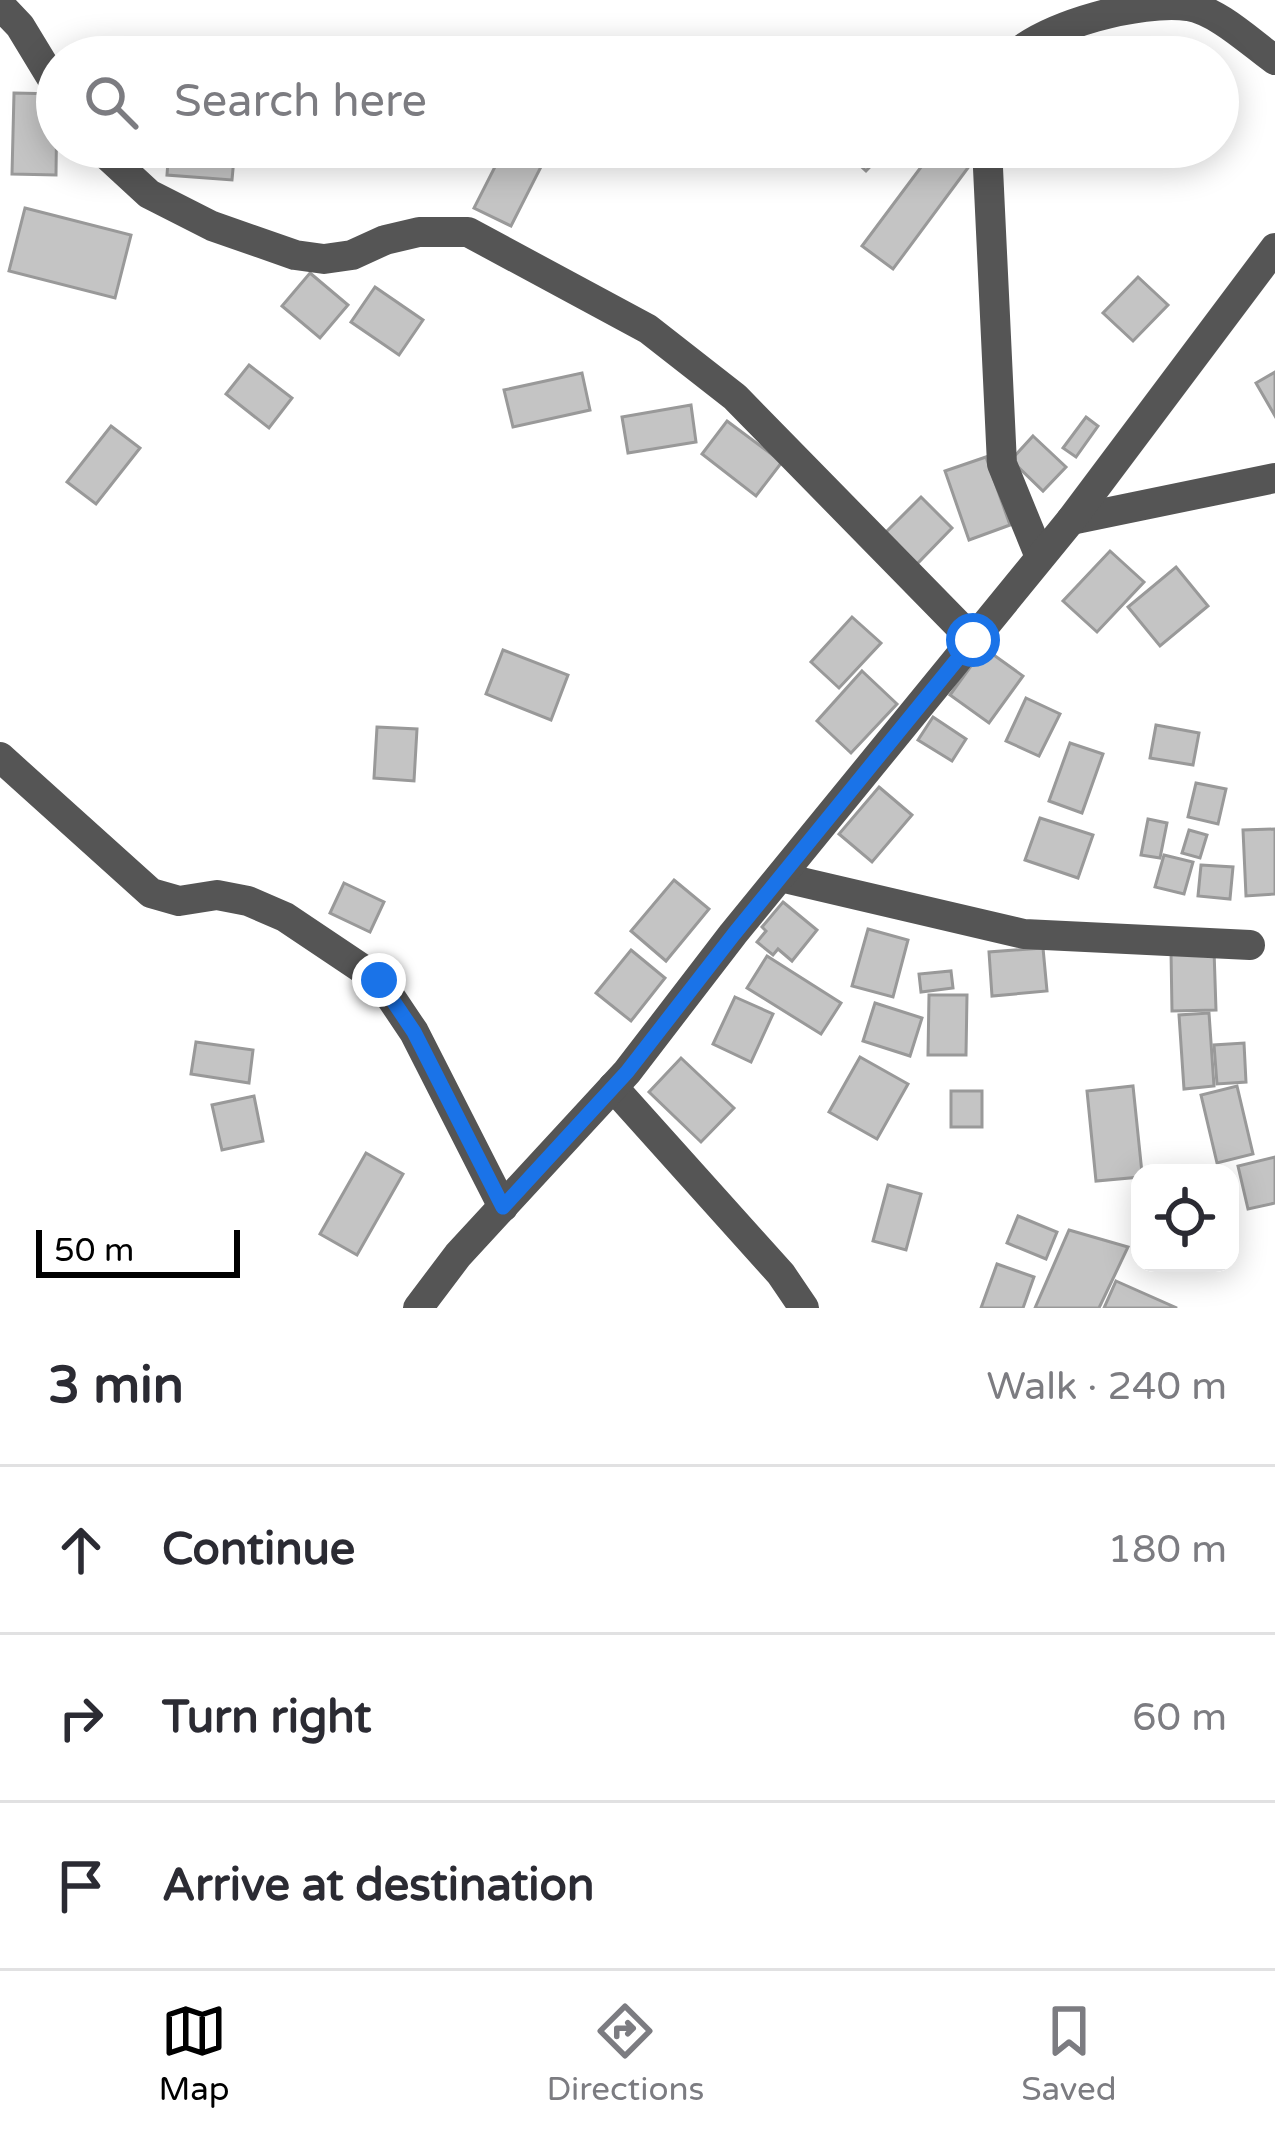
<!DOCTYPE html>
<html lang="en">
<head>
<meta charset="utf-8">
<style>
  :root { --surface:#fff; --page:#f7f7f7; --text:#2b2b33; --muted:#7c7c81; --line:#e1e1e2; --accent:#000 }
  body { margin:0; font-family:"Varela Round",sans-serif; background:var(--page); color:var(--text) }
  .controls { position:absolute; right:36px; bottom:36px; display:grid; overflow:hidden; border-radius:24px; box-shadow:0 6px 30px #0003 }
  .controls button { width:108px; height:108px; display:grid; place-items:center; padding:0; border:0; border-bottom:3px solid var(--line); background:var(--surface); color:var(--text); font:60px sans-serif }
  .scale { position:absolute; left:36px; bottom:30px; width:204px; box-sizing:border-box; padding-left:12px; border:6px solid #000; border-top:0; font-size:33px; line-height:42px; white-space:nowrap; color:#000; -webkit-text-stroke:9px #fff; paint-order:stroke }
  .stop { position:absolute; width:36px; height:36px; margin:-27px; border:9px solid #1a73e8; border-radius:50%; background:#fff }
  .stop.end { background:#1a73e8; border-color:#fff; box-shadow:0 3px 12px #0008 }
  .list { margin:0; padding:0; list-style:none }
  h2 { display:flex; justify-content:space-between; align-items:center; height:156px; margin:0; padding:0 48px; font-size:51px }
  h2 small { font-size:39px; font-weight:400; color:var(--muted) }
  .list li { display:grid; grid-template-columns:78px 1fr auto; gap:36px; align-items:center; box-sizing:border-box; height:168px; padding:0 48px; border-top:3px solid var(--line) }
  .list b { display:block; font-size:45px; white-space:nowrap }
  .list em { font-size:39px; font-style:normal; color:var(--muted) }
  .icon { flex:none; width:66px; height:66px; fill:none; stroke:currentColor; stroke-width:2; stroke-linecap:round; stroke-linejoin:round }
  .map { position:relative; flex:none; width:1275px; height:1308px; overflow:hidden }
  .search { position:absolute; background:var(--surface); box-shadow:0 6px 30px #0003; left:36px; right:36px; top:36px; height:132px; display:flex; align-items:center; gap:30px; box-sizing:border-box; padding:0 42px; border-radius:66px; color:var(--muted); font-size:45px }
  .sheet { height:660px; background:var(--surface) }
  nav { display:flex; justify-content:space-around; align-items:center; box-sizing:border-box; height:168px; border-top:3px solid var(--line); background:var(--surface); font-size:33px; color:var(--muted) }
  nav a { display:grid; justify-items:center; gap:6px }
  nav .on { color:var(--accent) }
  .map>svg:first-child { display:block }
  .building { fill:#c4c4c4; stroke:#999; stroke-width:3 }
  .lines { fill:none; stroke-linecap:round; stroke-linejoin:round }
  .minor { stroke:#555; stroke-width:30 }
  .route { stroke:#1a73e8; stroke-width:15 }
</style>
</head>
<body>
<div class="map">
<svg width="1275" height="1308" viewBox="0 0 1275 1308">
  <rect width="100%" height="100%" fill="#fff"/>
  <!-- building -->
  <g class="building">
    <path d="M14 93 57 94 56 175 12 174Z"/>
    <path d="M169 147H235L232 180 167 175Z"/>
    <path d="M505 147H551L511 226 474 208Z"/>
    <path d="M840 147H889L866 171Z"/>
    <path d="M936 147H954L973 161 893 269 862 246Z"/>
    <path d="M25 208 131 235 115 298 9 271Z"/>
    <path d="M310 273 348 305 320 338 282 306Z"/>
    <path d="M1138 277 1168 305 1133 341 1103 313Z"/>
    <path d="M375 287 423 320 399 355 351 322Z"/>
    <path d="M249 365 292 398 269 428 226 394Z"/>
    <path d="M1275 372V416L1256 383Z"/>
    <path d="M582 373 590 410 513 427 504 390Z"/>
    <path d="M691 405 696 442 628 453 622 417Z"/>
    <path d="M1086 417 1098 426 1076 457 1063 448Z"/>
    <path d="M727 421 782 462 756 496 702 454Z"/>
    <path d="M111 426 140 448 96 504 67 482Z"/>
    <path d="M1033 436 1066 467 1043 491 1011 460Z"/>
    <path d="M986 457 1010 525 969 540 945 471Z"/>
    <path d="M921 497 952 528 915 566 884 534Z"/>
    <path d="M1110 551 1144 582 1097 632 1063 601Z"/>
    <path d="M1176 567 1208 606 1160 646 1128 607Z"/>
    <path d="M852 617 881 643 839 688 811 662Z"/>
    <path d="M984 648 1023 676 989 723 950 695Z"/>
    <path d="M503 650 568 675 551 720 486 694Z"/>
    <path d="M862 671 897 704 851 753 817 721Z"/>
    <path d="M1026 698 1060 714 1039 756 1006 741Z"/>
    <path d="M933 717 966 739 952 761 918 740Z"/>
    <path d="M1156 725 1199 733 1193 765 1150 758Z"/>
    <path d="M377 727 417 729 414 781 374 778Z"/>
    <path d="M1070 743 1103 754 1082 813 1049 801Z"/>
    <path d="M1196 783 1226 789 1218 824 1188 817Z"/>
    <path d="M879 787 912 815 872 862 839 834Z"/>
    <path d="M1040 818 1093 835 1078 878 1025 860Z"/>
    <path d="M1148 819 1167 823 1160 858 1141 855Z"/>
    <path d="M1275 829V894L1246 896 1243 830Z"/>
    <path d="M1189 830 1207 835 1200 858 1182 853Z"/>
    <path d="M1164 855 1193 862 1184 894 1155 887Z"/>
    <path d="M1201 865 1233 867 1230 899 1198 896Z"/>
    <path d="M674 880 709 909 666 961 631 931Z"/>
    <path d="M344 883 384 902 370 932 330 913Z"/>
    <path d="M783 902 817 930 792 961 778 949 773 955 757 942 766 931 762 927Z"/>
    <path d="M868 929 908 940 893 997 852 986Z"/>
    <path d="M1043 948 1047 991 992 996 989 952Z"/>
    <path d="M631 950 665 978 631 1021 596 993Z"/>
    <path d="M1214 950 1216 1010 1172 1011 1171 951Z"/>
    <path d="M767 956 841 1003 821 1034 747 988Z"/>
    <path d="M951 971 953 988 921 992 919 974Z"/>
    <path d="M929 995H967L966 1055H928Z"/>
    <path d="M735 997 773 1014 751 1062 713 1044Z"/>
    <path d="M875 1003 922 1018 910 1056 863 1041Z"/>
    <path d="M1209 1013 1214 1086 1184 1089 1179 1015Z"/>
    <path d="M196 1042 253 1050 249 1083 191 1074Z"/>
    <path d="M1244 1043 1246 1082 1217 1084 1214 1045Z"/>
    <path d="M860 1057 908 1084 877 1139 829 1112Z"/>
    <path d="M681 1058 734 1108 701 1142 649 1092Z"/>
    <path d="M1133 1086 1142 1173 1140 1177 1096 1181 1087 1091Z"/>
    <path d="M1237 1086 1253 1154 1217 1163 1201 1095Z"/>
    <rect x="951" y="1091" width="31" height="36"/>
    <path d="M254 1096 263 1141 222 1150 212 1105Z"/>
    <path d="M366 1153 403 1174 357 1255 320 1234Z"/>
    <path d="M1275 1157V1203L1248 1209 1238 1166Z"/>
    <path d="M888 1185 921 1194 906 1250 873 1241Z"/>
    <path d="M1018 1216 1057 1232 1046 1259 1007 1243Z"/>
    <path d="M1069 1230 1128 1247 1099 1308H1035Z"/>
    <path d="M997 1264 1034 1277 1023 1308H981Z"/>
    <path d="M1116 1281 1177 1308H1104Z"/>
  </g>
  <g class="lines">
    <!-- minor -->
    <g class="minor">
      <path d="M0 5 20 26 57 87"/>
      <path d="M1012 57C1049 24 1139 0 1188 6 1218 11 1251 43 1275 60"/>
      <path d="M98 147 149 194 212 226 295 255 324 259 352 255 385 240 419 232H468L648 329 735 397 973 640"/>
      <path d="M987 147 1002 464 1040 557"/>
      <path d="M1071 520 1275 478"/>
      <path d="M0 757 151 893 179 901 217 895 248 901 285 917 379 980 414 1032 503 1207"/>
      <path d="M780 877 1024 934 1250 945"/>
      <path d="M613 1087 781 1274 804 1308"/>
      <path d="M418 1308 458 1255 627 1072 733 934 1071 520 1275 248"/>
    </g>
  </g>
  <g class="lines">
    <!-- route -->
    <path class="route" d="M379 980 414 1032 503 1207 627 1072 734 934 973 640"/>
  </g>
</svg>
<div class="controls">
<button><svg class="icon" aria-label="locate" viewBox="0 0 24 24"><circle cx="12" cy="12" r="6"/><path d="M12 2v4M12 18v4M2 12h4M18 12h4"/></svg></button>
</div>
<div class="scale">50 m</div>
<div class="stop" style="left:973px;top:640px"></div>
<div class="stop end" style="left:379px;top:980px"></div>
<div class="search"><svg class="icon" aria-label="search" viewBox="0 0 24 24"><circle cx="10" cy="10" r="6"/><path d="M15 15l6 6"/></svg>Search here</div>
</div>
<section class="sheet">
<h2>3 min<small>Walk · 240 m</small></h2>
<ul class="list">
<li><svg class="icon" aria-label="ahead" viewBox="0 0 24 24"><path d="M12 20V5M6 11l6-6 6 6"/></svg><div><b>Continue</b></div><em>180 m</em></li>
<li><svg class="icon" aria-label="right" viewBox="0 0 24 24"><path d="M7 20v-9h11M14 6l5 5-5 5"/></svg><div><b>Turn right</b></div><em>60 m</em></li>
<li><svg class="icon" aria-label="arrive" viewBox="0 0 24 24"><path d="M6 21V4h12l-3 4 3 4H6"/></svg><div><b>Arrive at destination</b></div></li>
</ul>
</section>
<nav>
<a class="on"><svg class="icon" aria-label="map" viewBox="0 0 24 24"><path d="M3 6l6-2 6 2 6-2v14l-6 2-6-2-6 2zM9 4v14M15 6v14"/></svg>Map</a>
<a><svg class="icon" aria-label="directions" viewBox="0 0 24 24"><path d="M12 3l9 9-9 9-9-9zM9 14v-3h6M13 9l2 2-2 2"/></svg>Directions</a>
<a><svg class="icon" aria-label="saved" viewBox="0 0 24 24"><path d="M7 4h10v16l-5-4-5 4z"/></svg>Saved</a>
</nav>
</body>
</html>
